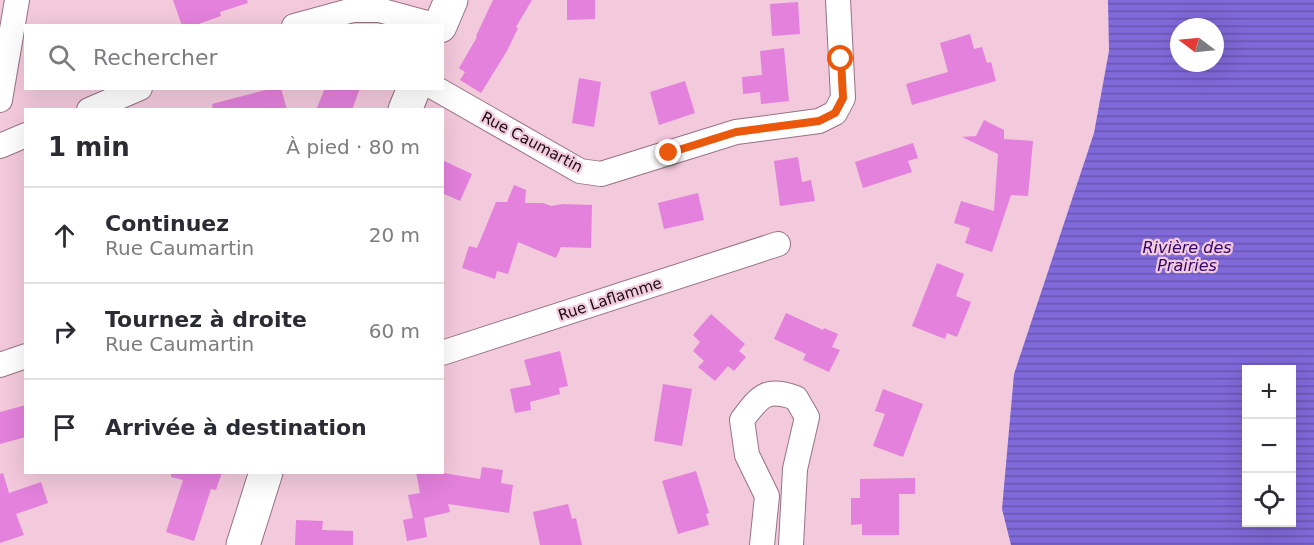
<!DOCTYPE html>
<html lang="fr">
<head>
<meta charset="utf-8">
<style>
  :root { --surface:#fff; --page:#f7f7f7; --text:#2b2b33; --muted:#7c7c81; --line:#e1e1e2 }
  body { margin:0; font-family:"DejaVu Sans",sans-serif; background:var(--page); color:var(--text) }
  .controls { position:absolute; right:18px; bottom:18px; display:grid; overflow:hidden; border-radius:0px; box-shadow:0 6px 24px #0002 }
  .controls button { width:54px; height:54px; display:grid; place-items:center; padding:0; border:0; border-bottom:2px solid var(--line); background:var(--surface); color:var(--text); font:30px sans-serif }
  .compass { position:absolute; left:1170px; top:18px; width:54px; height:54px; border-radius:50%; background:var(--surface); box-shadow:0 6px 24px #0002; rotate:286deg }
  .stop { position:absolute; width:18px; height:18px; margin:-14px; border:4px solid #ea580c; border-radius:50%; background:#fff }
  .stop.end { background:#ea580c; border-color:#fff; box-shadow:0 2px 6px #0008 }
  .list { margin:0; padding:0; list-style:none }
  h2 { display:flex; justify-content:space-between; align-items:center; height:78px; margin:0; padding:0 24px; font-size:26px }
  h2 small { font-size:20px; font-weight:400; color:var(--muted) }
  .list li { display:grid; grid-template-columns:39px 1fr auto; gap:18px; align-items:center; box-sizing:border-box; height:96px; padding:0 24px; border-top:2px solid var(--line) }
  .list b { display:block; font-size:22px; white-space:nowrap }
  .list p { margin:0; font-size:20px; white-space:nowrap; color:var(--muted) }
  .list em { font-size:20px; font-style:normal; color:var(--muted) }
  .icon { flex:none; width:33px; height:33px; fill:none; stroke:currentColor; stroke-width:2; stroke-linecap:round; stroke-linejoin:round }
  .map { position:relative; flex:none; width:1314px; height:545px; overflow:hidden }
  .search { position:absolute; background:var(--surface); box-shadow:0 6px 24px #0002; left:24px; top:24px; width:420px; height:66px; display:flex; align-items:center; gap:15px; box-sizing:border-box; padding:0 21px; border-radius:0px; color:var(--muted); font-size:22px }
  .panel { position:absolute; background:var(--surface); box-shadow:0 6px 24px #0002; left:24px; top:108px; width:420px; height:366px; border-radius:0px }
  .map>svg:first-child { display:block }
  .water { fill:url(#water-rules); fill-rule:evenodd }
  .building { fill:#e381dc }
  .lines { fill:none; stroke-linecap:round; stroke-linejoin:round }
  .street-casing { stroke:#987284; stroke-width:26 }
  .secondary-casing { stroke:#987284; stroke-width:35 }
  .street { stroke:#fff; stroke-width:24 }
  .secondary { stroke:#fff; stroke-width:33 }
  .route { stroke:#ea580c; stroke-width:8 }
  .labels { text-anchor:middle; stroke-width:4.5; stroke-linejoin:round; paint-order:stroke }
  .street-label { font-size:15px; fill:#170910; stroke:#f3c9dc }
  .water-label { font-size:16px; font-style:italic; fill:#2f056f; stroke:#f3c9dc }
</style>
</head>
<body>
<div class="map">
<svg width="1314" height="545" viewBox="0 0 1314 545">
  <defs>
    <pattern id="water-rules" width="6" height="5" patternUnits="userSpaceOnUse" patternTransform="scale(1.5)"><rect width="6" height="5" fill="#8069d9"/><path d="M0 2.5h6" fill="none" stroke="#6855af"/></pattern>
  </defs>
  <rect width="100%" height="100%" fill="#f3c9dc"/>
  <!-- water -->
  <path class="water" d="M1108 0H1314V545H1011L1002 509 1014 374 1094 133 1109 51ZM1179 27H1215V63H1179ZM1246 370H1292V522H1246Z"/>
  <!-- building -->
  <g class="building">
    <path d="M173 0H247L248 3 220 12 221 16 193 26H182Z"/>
    <path d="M493 0H532L516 27 518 28 507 51 481 93 460 80 465 72 459 68 477 37 476 36Z"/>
    <path d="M567 0H595V19L567 20Z"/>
    <path d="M798 2 800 34 772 36 770 4Z"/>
    <path d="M970 34 974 49 982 47 987 63 991 62 996 81 912 105 906 84 948 72 940 43Z"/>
    <path d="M784 48 789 101 761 104 760 92 743 94 742 77 762 75 760 51Z"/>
    <path d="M579 78 601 82 594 127 572 123Z"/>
    <path d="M685 81 695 113 659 125 650 92Z"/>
    <path d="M273 88H281L287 110H213L212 104Z"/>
    <path d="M325 88H360L352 110H316Z"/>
    <path d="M984 120 1004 130V139L1033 141 1028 196 1011 195 992 252 965 243 970 228 954 223 961 201 994 211 998 154 962 137 976 136Z"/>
    <path d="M913 143 918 158 908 161 912 172 863 188 855 162Z"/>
    <path d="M798 157 802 182 811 180 815 201 780 206 774 161Z"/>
    <path d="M442 160 472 174 460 201 442 193Z"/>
    <path d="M514 185 526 190 525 203H543L551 206 563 204 592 205 591 248 561 247 556 258 518 242 508 274 497 271 495 279 462 268 469 246 477 248 496 202H507Z"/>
    <path d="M698 193 704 220 664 229 658 203Z"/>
    <path d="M937 263 964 274 956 296 971 302 957 337 947 333 945 339 912 326Z"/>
    <path d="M786 313 823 330 824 328 838 334 832 347 840 350 829 372 803 360 806 354 774 339Z"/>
    <path d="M711 314 745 344 739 351 746 357 734 371 728 366 715 381 698 367 704 361 693 351 700 342 693 335Z"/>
    <path d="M560 351 568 386 559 388 560 394 530 402 531 410 515 413 510 389 531 385 524 360Z"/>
    <path d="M663 384 692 389 682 446 654 441Z"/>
    <path d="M883 389 923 404 903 457 873 446 885 414 875 411Z"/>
    <path d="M26 405V437L0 444V412Z"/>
    <path d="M482 467 503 470 501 483 513 485 509 513 448 504 450 512 424 518 427 537 407 541 403 520 413 518 408 495 420 493 416 472H437L480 479Z"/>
    <path d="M696 471 709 513 706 514 709 525 678 534 662 481Z"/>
    <path d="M171 472H222L216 490 211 489 194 541 166 532 183 480 171 477Z"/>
    <path d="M3 473 9 493 41 482 48 503 16 514 24 535 0 543V474Z"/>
    <path d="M915 478V494H899V535H862V524L851 525V498H860V479Z"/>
    <path d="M568 504 572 519 576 518 582 545H540L533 512Z"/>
    <path d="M296 520 323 521 322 530 353 531V545H295Z"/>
  </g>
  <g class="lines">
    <!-- street casing -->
    <g class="street-casing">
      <g id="street">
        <path d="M294 26 353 10H379L438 26"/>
        <path d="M435 88 580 171 601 174 736 132 819 121 835 113 843 98 838 0"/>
        <path d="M0 100 17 0"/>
        <path d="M89 110 140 88"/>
        <path d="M0 146 26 135"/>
        <path d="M442 353 778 244"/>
        <path d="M0 365 26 356"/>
        <path d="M762 545 767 496 747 455 742 420C760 396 766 387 796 398L807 417 795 469 791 545"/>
      </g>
    </g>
    <!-- secondary casing -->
    <g class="secondary-casing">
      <g id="secondary">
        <path d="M440 26 451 0"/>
        <path d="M405 110 414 88"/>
        <path d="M243 545 266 472"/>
      </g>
    </g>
    <!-- street -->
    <use href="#street" class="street"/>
    <!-- secondary -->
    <use href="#secondary" class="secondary"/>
  </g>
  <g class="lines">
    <!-- route -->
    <path class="route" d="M669 153 736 132 819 121 835 113 843 98 841 59"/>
  </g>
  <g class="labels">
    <!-- street labels -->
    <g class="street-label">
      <text transform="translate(532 142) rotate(28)" y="5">Rue Caumartin</text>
      <text transform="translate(610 299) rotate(-18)" y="5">Rue Laflamme</text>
    </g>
    <!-- water labels -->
    <g class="water-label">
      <text x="1187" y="253">Rivière des<tspan x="1187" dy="18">Prairies</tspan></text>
    </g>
  </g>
</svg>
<div class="controls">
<button>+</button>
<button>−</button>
<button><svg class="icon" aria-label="locate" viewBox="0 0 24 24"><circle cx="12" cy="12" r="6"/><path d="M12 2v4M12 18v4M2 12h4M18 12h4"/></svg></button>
</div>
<svg class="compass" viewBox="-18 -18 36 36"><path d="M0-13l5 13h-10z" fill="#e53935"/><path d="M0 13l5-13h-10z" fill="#7c7c81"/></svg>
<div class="stop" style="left:841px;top:59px"></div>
<div class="stop end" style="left:669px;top:153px"></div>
<div class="search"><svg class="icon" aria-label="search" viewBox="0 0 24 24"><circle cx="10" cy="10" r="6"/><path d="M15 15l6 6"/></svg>Rechercher</div>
<section class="panel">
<h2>1 min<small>À pied · 80 m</small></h2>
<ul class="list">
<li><svg class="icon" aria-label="ahead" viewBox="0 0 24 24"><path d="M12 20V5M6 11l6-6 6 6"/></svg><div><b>Continuez</b><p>Rue Caumartin</p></div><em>20 m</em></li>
<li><svg class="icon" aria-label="right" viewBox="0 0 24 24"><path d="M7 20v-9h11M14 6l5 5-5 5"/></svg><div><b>Tournez à droite</b><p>Rue Caumartin</p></div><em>60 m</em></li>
<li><svg class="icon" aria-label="arrive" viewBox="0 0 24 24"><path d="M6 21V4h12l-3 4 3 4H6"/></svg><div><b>Arrivée à destination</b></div></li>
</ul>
</section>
</div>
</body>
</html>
